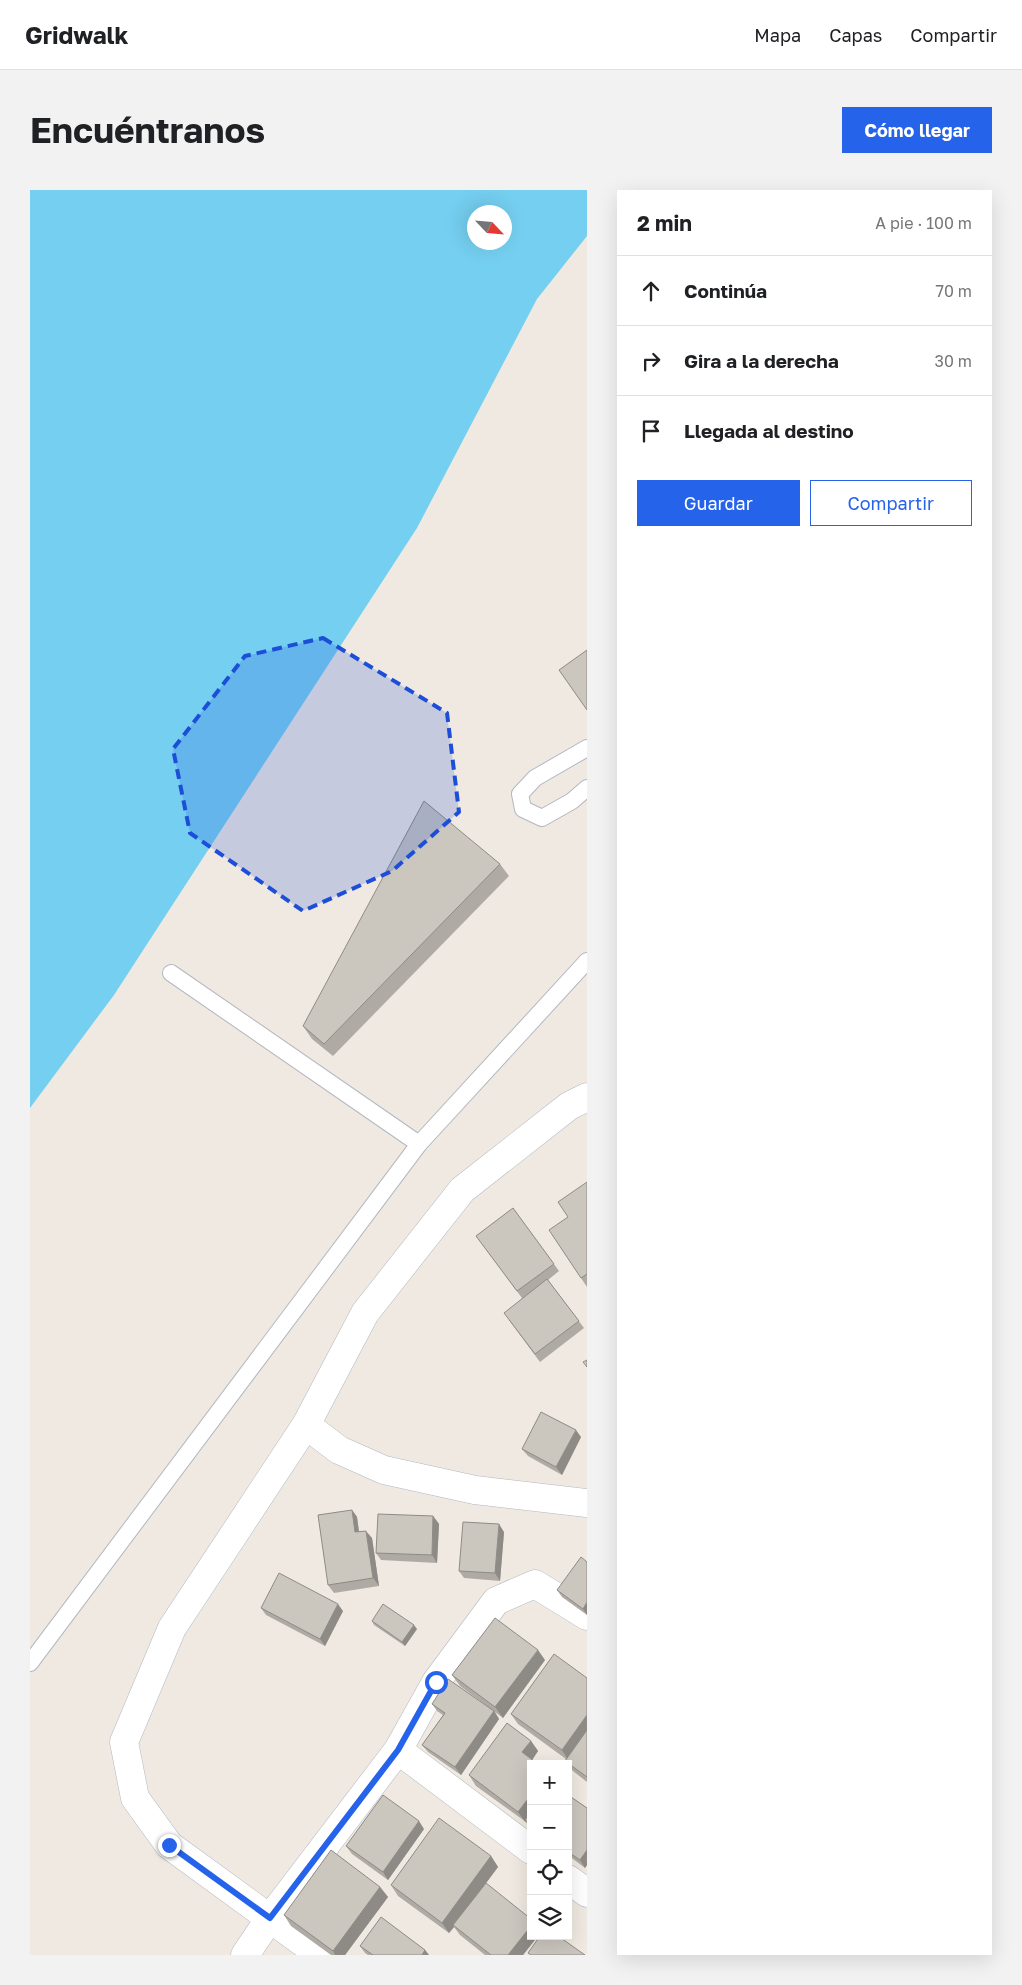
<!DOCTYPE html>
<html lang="es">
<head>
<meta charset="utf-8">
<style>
  :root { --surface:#fff; --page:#f2f2f2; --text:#202124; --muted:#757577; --line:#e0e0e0; --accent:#2563eb }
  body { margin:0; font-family:"Golos Text",sans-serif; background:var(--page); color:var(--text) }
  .controls { position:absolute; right:15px; bottom:15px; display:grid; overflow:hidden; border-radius:0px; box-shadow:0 5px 20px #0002 }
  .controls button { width:45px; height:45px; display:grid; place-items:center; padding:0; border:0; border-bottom:1px solid var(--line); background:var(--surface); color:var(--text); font:25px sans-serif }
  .compass { position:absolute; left:437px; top:15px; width:45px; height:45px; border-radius:50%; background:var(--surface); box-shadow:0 5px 20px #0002; rotate:116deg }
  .stop { position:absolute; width:15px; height:15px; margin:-11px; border:4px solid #2563eb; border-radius:50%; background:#fff }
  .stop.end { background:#2563eb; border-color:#fff; box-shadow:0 1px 5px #0008 }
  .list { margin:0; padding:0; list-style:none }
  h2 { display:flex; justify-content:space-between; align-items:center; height:65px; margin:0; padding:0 20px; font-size:21px }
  h2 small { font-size:16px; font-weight:400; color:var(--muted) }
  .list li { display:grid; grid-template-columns:32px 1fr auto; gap:15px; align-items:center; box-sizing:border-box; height:70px; padding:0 20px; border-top:1px solid var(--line) }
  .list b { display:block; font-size:19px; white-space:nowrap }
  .list em { font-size:16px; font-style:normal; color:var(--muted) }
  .actions { display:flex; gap:10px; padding:15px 20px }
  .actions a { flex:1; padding:11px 0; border:1px solid var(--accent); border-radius:0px; text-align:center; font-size:18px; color:var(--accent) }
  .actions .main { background:var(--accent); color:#fff }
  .icon { flex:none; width:28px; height:28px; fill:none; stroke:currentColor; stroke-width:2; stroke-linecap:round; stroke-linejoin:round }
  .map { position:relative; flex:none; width:557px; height:1765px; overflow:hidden; border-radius:0px }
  header { display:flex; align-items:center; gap:30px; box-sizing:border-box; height:70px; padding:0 25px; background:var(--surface); border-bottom:1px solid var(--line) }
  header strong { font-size:24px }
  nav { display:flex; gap:28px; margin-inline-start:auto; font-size:18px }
  .intro { display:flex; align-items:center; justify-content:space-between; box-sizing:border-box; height:120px; padding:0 30px }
  h1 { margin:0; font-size:35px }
  .button { padding:12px 22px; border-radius:0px; background:var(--accent); color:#fff; font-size:18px; font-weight:700 }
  main { display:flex; gap:30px; padding:0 30px }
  aside { flex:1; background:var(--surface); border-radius:0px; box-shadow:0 5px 20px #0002 }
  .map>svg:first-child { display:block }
  .water { fill:#75cff0; fill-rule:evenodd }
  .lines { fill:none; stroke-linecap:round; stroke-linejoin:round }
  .lane-casing { stroke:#b4b7c1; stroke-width:18 }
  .street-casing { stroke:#b4b7c1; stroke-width:29 }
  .lane { stroke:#fff; stroke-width:16 }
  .street { stroke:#fff; stroke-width:28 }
  .wall { fill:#afaba4 }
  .shaded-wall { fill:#8e8b86 }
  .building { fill:#cbc7bf; stroke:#8e8b86 }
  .route { stroke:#2563eb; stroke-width:6 }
  .marked { fill:#1d4ed8; fill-opacity:0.2; stroke:#1d4ed8; stroke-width:4; stroke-dasharray:10 6; stroke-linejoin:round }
</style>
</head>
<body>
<header>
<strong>Gridwalk</strong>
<nav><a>Mapa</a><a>Capas</a><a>Compartir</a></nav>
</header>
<div class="intro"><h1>Encuéntranos</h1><a class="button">Cómo llegar</a></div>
<main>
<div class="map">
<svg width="557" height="1765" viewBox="0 0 557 1765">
  <rect width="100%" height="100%" fill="#efe9e1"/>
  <!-- water -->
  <path class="water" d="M0 0H557V46L507 109 387 338 84 805 0 918ZM444 22H474V52H444Z"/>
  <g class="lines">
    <!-- lane casing -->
    <g class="lane-casing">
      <g id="lane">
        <path d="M557 558 505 588 490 604 493 619 512 628 542 611 557 598"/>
        <path d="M141 783 389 954"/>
        <path d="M0 1473 389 954 557 771"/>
      </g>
    </g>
    <!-- street casing -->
    <g class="street-casing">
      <g id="street">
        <path d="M557 907 539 916 432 1000 335 1123 276 1235 309 1260 354 1280 445 1300 557 1313"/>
        <path d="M276 1235 142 1438 94 1552 105 1608 139 1655 290 1765"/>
        <path d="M368 1560 501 1660"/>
        <path d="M538 1689 557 1703"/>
        <path d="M215 1765 240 1728 368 1560 406 1492 466 1411 505 1394 557 1426"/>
      </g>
    </g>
    <!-- lane -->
    <use href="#lane" class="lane"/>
    <!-- street -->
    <use href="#street" class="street"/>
  </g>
  <!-- wall -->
  <g class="wall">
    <path d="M470 674 479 686 303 866 282 849 273 836Z"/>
    <path d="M557 992V1097L551 1088 538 1027Z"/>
    <path d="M483 1018 529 1081 518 1090 554 1138 510 1172 479 1130 492 1108 446 1046Z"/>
    <path d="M551 1247 532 1285 498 1266 492 1259Z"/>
    <path d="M322 1320 327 1327 329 1342 342 1348 349 1396 304 1403 298 1395Z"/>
    <path d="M403 1326 409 1334 407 1373 351 1370 346 1363Z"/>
    <path d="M474 1342 470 1391 434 1388 429 1381Z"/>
    <path d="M557 1372V1425L532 1407 527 1400Z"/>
    <path d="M231 1418 313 1421 295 1456 236 1425Z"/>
    <path d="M342 1431 387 1439 375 1456 344 1435Z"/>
    <path d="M515 1470 473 1528 465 1522 469 1529 431 1585 398 1562 392 1555 413 1525 407 1521 402 1514 457 1516 430 1496 422 1485Z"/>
    <path d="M557 1488V1592L543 1581 538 1575V1574H537L535 1571 536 1569 488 1534 481 1524Z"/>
    <path d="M501 1551 508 1561 502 1570 501 1574V1639L496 1632 446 1596 439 1585Z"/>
    <path d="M538 1605 557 1618V1675L555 1678 538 1665Z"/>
    <path d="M394 1639 358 1690 322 1664 316 1656Z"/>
    <path d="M461 1666 468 1677 456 1693 501 1746H508L493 1765H455L430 1745 424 1737 419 1743 368 1706 361 1695Z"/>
    <path d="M350 1697 358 1707 315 1765H301L261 1736 254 1725Z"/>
    <path d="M330 1756 395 1760 399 1765H338L335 1763Z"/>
  </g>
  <!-- shaded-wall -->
  <g class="shaded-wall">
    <path d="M546 1240 551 1247 532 1285 526 1277Z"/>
    <path d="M322 1320 327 1327 330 1350 325 1342Z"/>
    <path d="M403 1326 409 1334 407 1373 402 1365Z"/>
    <path d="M469 1334 474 1342 470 1391 465 1383Z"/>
    <path d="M336 1341 342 1348 349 1396 343 1388Z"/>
    <path d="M557 1412V1425L553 1419Z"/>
    <path d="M308 1414 313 1421 295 1456 290 1449Z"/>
    <path d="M384 1435 387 1439 375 1456 372 1452Z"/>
    <path d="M508 1460 515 1470 473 1528 465 1517Z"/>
    <path d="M464 1521 469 1529 431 1585 425 1577Z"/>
    <path d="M557 1525V1546L539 1571 532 1560Z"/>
    <path d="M501 1551 508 1561 500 1573 492 1562Z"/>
    <path d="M501 1605V1625L495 1630 496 1633 488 1622Z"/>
    <path d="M389 1631 394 1639 358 1690 353 1682Z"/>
    <path d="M557 1660V1670L556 1669 557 1671V1675L555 1678 550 1670Z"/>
    <path d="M461 1666 468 1677 424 1736 423 1735 424 1737 419 1743 412 1733Z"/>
    <path d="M350 1697 358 1707 315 1765H305L303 1761Z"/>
    <path d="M501 1736V1746H508L493 1765H478Z"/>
    <path d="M395 1760 399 1765H392Z"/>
  </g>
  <!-- building -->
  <g class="building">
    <path d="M557 460V520L529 480Z"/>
    <path d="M394 611 470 674 294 854 273 836Z"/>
    <path d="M557 992V1084L551 1088 519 1040 538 1027 528 1012Z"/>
    <path d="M483 1018 524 1074 487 1101 446 1046Z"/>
    <path d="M517 1089 549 1131 505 1164 474 1123Z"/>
    <path d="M557 1170V1177L553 1172Z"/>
    <path d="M511 1222 546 1240 526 1277 492 1259Z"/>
    <path d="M322 1320 325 1342 336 1341 343 1388 298 1395 288 1325Z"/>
    <path d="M348 1324 403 1326 402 1365 346 1363Z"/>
    <path d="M433 1332 469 1334 465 1383 429 1381Z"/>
    <path d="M551 1367 557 1372V1412L553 1419 527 1400Z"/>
    <path d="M249 1383 308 1414 290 1449 231 1418Z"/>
    <path d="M353 1414 384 1435 372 1452 342 1431Z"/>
    <path d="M465 1428 508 1460 465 1517 422 1485Z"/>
    <path d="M524 1464 557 1488V1525L532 1560 481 1524Z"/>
    <path d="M418 1489 464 1521 425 1577 392 1555 415 1523 402 1514Z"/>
    <path d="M477 1533 501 1551 492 1562 508 1574H501V1605L488 1622 439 1585Z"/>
    <path d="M557 1540V1587L535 1571Z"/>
    <path d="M353 1605 389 1631 353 1682 316 1656Z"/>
    <path d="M538 1605 557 1618V1660L550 1670 538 1662Z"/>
    <path d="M501 1622V1635L495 1630Z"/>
    <path d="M409 1628 461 1666 412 1733 361 1695Z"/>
    <path d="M301 1660 350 1697 303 1761 254 1725Z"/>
    <path d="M456 1693 501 1729V1736L478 1765H461L423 1735Z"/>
    <path d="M351 1727 395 1760 392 1765H343L330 1756Z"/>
    <path d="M510 1746H528L555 1765H501L498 1763Z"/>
  </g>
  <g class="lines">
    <!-- route -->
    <path class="route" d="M139 1655 240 1728 368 1560 406 1492"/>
  </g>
  <!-- marked area -->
  <path class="marked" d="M293 448 417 523 429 622 362 681 273 721 160 643 143 559 215 466Z"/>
</svg>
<div class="controls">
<button>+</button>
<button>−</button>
<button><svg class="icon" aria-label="locate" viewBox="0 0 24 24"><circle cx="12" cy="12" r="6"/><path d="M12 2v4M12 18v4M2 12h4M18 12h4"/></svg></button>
<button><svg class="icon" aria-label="layers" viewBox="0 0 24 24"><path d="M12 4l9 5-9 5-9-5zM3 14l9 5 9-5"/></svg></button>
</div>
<svg class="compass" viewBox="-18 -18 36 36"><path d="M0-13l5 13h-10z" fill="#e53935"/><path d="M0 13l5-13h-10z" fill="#757577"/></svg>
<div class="stop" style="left:406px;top:1492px"></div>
<div class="stop end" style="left:139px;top:1655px"></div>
</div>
<aside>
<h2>2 min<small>A pie · 100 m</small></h2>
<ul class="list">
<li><svg class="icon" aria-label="ahead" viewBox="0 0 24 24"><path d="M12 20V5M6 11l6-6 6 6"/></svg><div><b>Continúa</b></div><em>70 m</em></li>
<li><svg class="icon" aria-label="right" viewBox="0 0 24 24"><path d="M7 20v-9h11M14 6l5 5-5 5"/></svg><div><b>Gira a la derecha</b></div><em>30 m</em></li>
<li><svg class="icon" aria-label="arrive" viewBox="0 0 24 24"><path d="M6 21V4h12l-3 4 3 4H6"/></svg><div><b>Llegada al destino</b></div></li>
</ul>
<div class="actions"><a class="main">Guardar</a><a>Compartir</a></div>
</aside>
</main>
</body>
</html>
